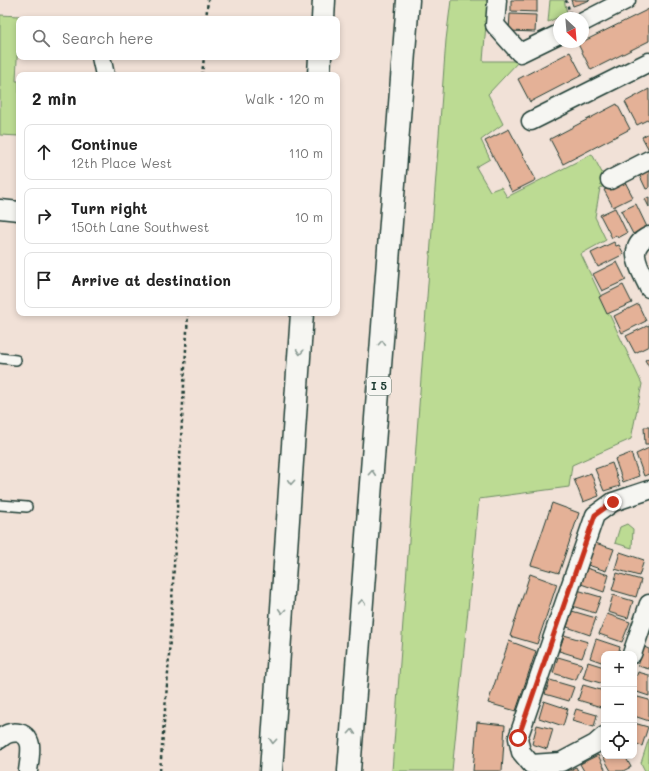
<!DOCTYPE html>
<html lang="en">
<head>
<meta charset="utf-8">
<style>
  :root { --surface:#fff; --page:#f2f2f2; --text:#222; --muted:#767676; --line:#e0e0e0 }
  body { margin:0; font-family:Mali,sans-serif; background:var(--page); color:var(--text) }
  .controls { position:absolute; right:12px; bottom:12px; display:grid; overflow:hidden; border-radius:8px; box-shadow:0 2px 6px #0003 }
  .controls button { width:36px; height:36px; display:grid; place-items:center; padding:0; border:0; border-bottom:1px solid var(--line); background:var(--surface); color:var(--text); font:20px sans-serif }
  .compass { position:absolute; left:553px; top:12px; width:36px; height:36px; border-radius:50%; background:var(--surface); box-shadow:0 2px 6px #0003; rotate:154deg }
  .stop { position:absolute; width:12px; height:12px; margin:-9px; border:3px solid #c8321e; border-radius:50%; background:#fff }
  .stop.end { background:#c8321e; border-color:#fff; box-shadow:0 1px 4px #0008 }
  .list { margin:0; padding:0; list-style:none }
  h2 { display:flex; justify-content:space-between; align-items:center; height:52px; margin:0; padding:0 16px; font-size:17px }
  h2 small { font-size:13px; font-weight:400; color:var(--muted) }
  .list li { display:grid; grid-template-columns:26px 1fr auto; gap:12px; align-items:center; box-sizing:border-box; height:56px; margin:0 8px 8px; padding:0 8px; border:1px solid var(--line); border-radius:8px }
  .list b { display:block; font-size:15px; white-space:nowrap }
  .list p { margin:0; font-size:13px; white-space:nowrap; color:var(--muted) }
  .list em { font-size:13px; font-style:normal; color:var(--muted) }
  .icon { flex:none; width:22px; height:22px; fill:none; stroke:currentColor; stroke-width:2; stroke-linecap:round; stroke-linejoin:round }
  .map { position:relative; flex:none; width:649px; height:771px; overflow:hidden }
  .search { position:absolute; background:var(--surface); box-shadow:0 2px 6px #0003; left:16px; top:16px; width:324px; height:44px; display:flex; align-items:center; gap:10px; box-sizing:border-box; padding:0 14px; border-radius:8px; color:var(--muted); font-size:15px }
  .panel { position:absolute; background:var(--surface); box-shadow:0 2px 6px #0003; left:16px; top:72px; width:324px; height:244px; border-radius:8px }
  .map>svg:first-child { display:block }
  .green { fill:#bcdb93; stroke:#6e8c64 }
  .building { fill:#e4b197; stroke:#1f3d34 }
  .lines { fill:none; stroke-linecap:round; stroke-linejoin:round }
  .service-casing { stroke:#1f3d34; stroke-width:12 }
  .minor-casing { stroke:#1f3d34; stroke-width:21 }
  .motorway-casing { stroke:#1f3d34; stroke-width:25 }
  .path { stroke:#1f3d34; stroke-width:2.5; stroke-dasharray:3 3; stroke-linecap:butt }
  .service { stroke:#f6f6f2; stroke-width:9 }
  .minor { stroke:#f6f6f2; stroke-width:18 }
  .motorway { stroke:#f6f6f2; stroke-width:22 }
  .oneway { stroke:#8a9a93 }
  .route { stroke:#c8321e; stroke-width:5 }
  .labels { text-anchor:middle; stroke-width:3; stroke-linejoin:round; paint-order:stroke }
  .shield { fill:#f6f6f2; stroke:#60746d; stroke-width:1 }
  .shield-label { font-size:11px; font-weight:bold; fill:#1f3d34 }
</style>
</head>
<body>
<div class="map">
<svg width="649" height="771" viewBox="0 0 649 771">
  <rect width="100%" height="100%" fill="#f1e1d7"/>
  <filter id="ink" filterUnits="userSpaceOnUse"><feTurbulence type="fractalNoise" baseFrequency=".025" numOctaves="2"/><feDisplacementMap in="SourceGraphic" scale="8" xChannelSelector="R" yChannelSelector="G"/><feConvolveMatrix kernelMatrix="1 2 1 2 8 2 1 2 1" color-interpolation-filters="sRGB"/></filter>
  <g filter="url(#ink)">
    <!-- green -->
    <g class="green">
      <path d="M451 0H488L483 61H519L488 94 503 124 481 140 490 159 476 167 490 191 501 187 507 197 592 154 608 184 600 188 595 217 606 240 581 254 642 384 631 439 572 465 569 487 479 499 452 771H392L446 40Z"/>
      <path d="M550 0H564L567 13 548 22Z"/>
      <path d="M0 15 19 16 16 81H19V136L0 135Z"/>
      <path d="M627 524 633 529 632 548 615 543 620 527Z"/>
      <path d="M649 738V771H645L641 763Z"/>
    </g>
    <!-- building -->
    <g class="building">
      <path d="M511 0H537V12L511 11Z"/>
      <path d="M571 0H590L573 6Z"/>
      <path d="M649 9V41L591 70 578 44Z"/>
      <path d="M510 14 536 15 535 32 509 31Z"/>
      <path d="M570 52 582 75 530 102 518 79Z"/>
      <path d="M649 89V119L637 125 625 102Z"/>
      <path d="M617 104 630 129 563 164 550 139Z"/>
      <path d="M509 129 536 180 512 192 485 141Z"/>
      <path d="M649 133V150L642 137Z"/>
      <path d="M649 167V188L646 189 638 172Z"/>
      <path d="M624 180 633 197 613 207 604 190Z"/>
      <path d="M649 197V207L645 199Z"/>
      <path d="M636 204 647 227 633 234 621 211Z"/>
      <path d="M615 208 627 233 618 238 616 235 612 238 600 215Z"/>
      <path d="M614 242 616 246 619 245 624 254 598 267 591 253Z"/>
      <path d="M617 262 626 280 602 291 593 274Z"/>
      <path d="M623 285 632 303 607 314 599 297Z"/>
      <path d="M638 304 646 321 622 333 614 316Z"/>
      <path d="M649 325V346L635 353 626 336Z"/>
      <path d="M649 358V367L645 360Z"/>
      <path d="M644 427H649V444H645Z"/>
      <path d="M649 448V474L644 476 636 454Z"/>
      <path d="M631 453 639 476 623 482 615 459Z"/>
      <path d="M612 463 620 486 604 491 595 469Z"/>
      <path d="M591 473 599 496 583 502 574 479Z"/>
      <path d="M552 503 579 513 559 573 531 565Z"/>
      <path d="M592 542 614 549 606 571 585 564Z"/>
      <path d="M620 552 644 560 639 576 615 569Z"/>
      <path d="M586 568 609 575 604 592 581 584Z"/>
      <path d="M617 573 641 580 636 597 612 590Z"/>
      <path d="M530 574 557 584 537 644 510 636Z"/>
      <path d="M577 590 601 597 595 613 572 606Z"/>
      <path d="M613 595 633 601 628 618 608 612Z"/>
      <path d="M572 611 596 618 590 635 567 627Z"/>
      <path d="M607 614 630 622 622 642 599 634Z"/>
      <path d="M564 635 588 642 582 658 559 651Z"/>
      <path d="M596 639 620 647 618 654H604V663L590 658Z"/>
      <path d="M509 641 536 651 516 711 488 703Z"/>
      <path d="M644 647 649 649V669L638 666Z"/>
      <path d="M558 657 582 664 576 680 553 673Z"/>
      <path d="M588 662 604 667V684L583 678Z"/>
      <path d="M638 672 649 675V696L634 691V684Z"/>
      <path d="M550 680 574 687 569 701 545 694Z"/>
      <path d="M583 685 604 691V699L601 707 578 700Z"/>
      <path d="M634 696 649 700V721L634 716Z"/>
      <path d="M544 701 568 709 563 726 539 718Z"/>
      <path d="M576 709 597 715 594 727 572 721Z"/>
      <path d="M477 722 505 725 502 771H473Z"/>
      <path d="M634 723 648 727 642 746 634 743Z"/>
      <path d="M537 725 553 729 547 749 532 744Z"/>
      <path d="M604 751V756H625L631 767 623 771H611L601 753Z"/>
      <path d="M598 755 606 771H584L580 764Z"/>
      <path d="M576 767 578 771H567Z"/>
    </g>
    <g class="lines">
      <!-- service casing -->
      <g class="service-casing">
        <g id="service">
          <path d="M0 358 16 360"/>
          <path d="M0 505 27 507"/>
        </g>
      </g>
      <!-- minor casing -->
      <g class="minor-casing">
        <g id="minor">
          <path d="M497 0 495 25 520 53 559 34"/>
          <path d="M583 22 626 0"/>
          <path d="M101 57 105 75"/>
          <path d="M531 121 649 62"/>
          <path d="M610 180 649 160"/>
          <path d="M0 209 19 211"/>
          <path d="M649 236C624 248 641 270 649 288"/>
          <path d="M632 654 649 604"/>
          <path d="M604 736 595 744 561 762 531 764 521 752 518 738 595 515 613 502 649 490"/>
          <path d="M0 739C9 730 27 729 30 745 31 753 29 763 28 771"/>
        </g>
      </g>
      <!-- motorway casing -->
      <g class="motorway-casing">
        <g id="motorway">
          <path d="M323 19 324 0"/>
          <path d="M319 75 320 57"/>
          <path d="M271 771 302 313"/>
          <path d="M349 771 408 0"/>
        </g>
      </g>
      <!-- path -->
      <g class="path">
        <path d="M566 0 570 13"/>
        <path d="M206 19 208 0"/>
        <path d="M202 75 204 57"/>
        <path d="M160 771 168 673 188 313"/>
      </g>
      <!-- service -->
      <use href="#service" class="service"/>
      <!-- minor -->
      <use href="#minor" class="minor"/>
      <!-- motorway -->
      <use href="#motorway" class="motorway"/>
    </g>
    <!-- one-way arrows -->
    <defs><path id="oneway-chevron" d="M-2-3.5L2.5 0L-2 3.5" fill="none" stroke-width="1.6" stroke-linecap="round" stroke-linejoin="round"/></defs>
    <g class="oneway">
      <use href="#oneway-chevron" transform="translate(382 343) rotate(-86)"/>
      <use href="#oneway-chevron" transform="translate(300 352) rotate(94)"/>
      <use href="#oneway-chevron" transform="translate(372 473) rotate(-86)"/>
      <use href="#oneway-chevron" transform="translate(291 482) rotate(94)"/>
      <use href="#oneway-chevron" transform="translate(362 602) rotate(-86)"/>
      <use href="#oneway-chevron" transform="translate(282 611) rotate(94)"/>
      <use href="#oneway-chevron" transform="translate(352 732) rotate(-86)"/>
      <use href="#oneway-chevron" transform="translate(273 741) rotate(94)"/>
    </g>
  </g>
  <g class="lines" filter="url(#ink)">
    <!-- route -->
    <path class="route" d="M518 738 595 515 613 502"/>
  </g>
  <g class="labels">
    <!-- shield labels -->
    <rect class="shield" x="367" y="377" width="24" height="18" rx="3"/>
    <g class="shield-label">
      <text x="379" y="390">I 5</text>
    </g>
  </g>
</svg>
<div class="controls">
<button>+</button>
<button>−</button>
<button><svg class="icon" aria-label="locate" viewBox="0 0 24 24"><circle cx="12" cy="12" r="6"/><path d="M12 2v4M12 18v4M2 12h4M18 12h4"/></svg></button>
</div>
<svg class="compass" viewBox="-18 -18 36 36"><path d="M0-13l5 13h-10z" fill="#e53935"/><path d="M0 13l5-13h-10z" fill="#767676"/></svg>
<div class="stop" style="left:518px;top:738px"></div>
<div class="stop end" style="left:613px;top:502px"></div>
<div class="search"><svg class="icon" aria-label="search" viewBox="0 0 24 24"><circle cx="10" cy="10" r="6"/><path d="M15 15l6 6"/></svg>Search here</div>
<section class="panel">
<h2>2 min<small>Walk · 120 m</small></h2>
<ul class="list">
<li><svg class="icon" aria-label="ahead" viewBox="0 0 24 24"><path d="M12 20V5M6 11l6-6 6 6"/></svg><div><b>Continue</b><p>12th Place West</p></div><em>110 m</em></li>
<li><svg class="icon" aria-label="right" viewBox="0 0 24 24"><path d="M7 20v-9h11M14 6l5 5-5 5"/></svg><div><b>Turn right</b><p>150th Lane Southwest</p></div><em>10 m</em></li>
<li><svg class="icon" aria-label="arrive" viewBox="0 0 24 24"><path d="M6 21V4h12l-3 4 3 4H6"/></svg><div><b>Arrive at destination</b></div></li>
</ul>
</section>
</div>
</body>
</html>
